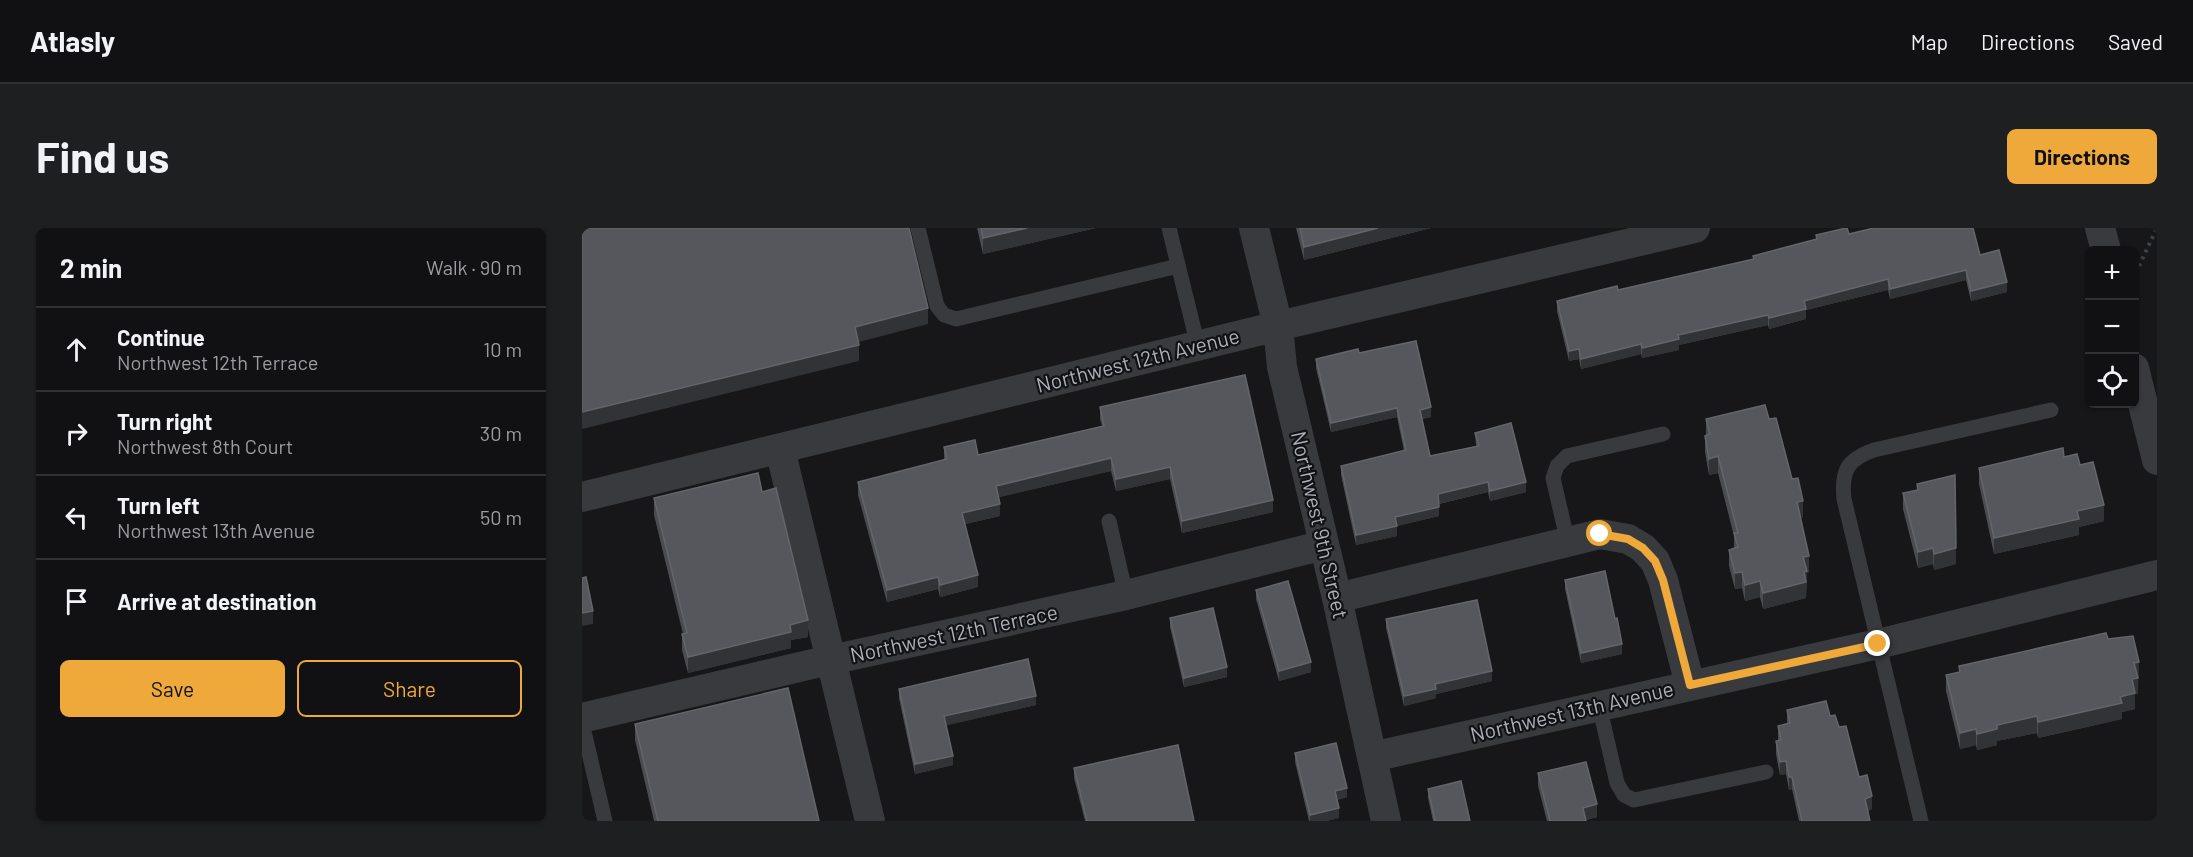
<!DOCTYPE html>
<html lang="en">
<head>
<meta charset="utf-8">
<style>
  :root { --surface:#111113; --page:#1e1f21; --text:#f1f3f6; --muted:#9c9da0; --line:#303133; --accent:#eea93a }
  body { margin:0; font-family:Barlow,sans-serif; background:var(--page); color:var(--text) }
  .controls { position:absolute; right:18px; top:18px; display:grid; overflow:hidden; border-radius:9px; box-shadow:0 2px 4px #0004 }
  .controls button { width:54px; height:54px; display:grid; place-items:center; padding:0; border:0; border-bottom:2px solid var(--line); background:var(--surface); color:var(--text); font:30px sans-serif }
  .stop { position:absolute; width:18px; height:18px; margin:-14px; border:4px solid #eea93a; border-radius:50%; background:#fff }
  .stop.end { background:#eea93a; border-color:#fff; box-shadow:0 2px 6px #0008 }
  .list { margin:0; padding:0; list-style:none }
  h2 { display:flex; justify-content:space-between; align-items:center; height:78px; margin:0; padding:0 24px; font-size:26px }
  h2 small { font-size:20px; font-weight:400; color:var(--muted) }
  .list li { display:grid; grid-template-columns:39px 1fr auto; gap:18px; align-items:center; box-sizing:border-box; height:84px; padding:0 24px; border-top:2px solid var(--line) }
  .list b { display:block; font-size:22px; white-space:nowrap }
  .list p { margin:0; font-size:20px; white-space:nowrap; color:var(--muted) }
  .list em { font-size:20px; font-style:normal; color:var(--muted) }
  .actions { display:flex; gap:12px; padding:18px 24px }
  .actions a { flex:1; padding:14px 0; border:2px solid var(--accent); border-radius:9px; text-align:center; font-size:21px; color:var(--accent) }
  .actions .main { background:var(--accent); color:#111 }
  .icon { flex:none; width:33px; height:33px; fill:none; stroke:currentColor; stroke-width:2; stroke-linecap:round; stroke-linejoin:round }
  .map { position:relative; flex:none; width:1575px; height:593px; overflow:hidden; border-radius:9px }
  header { display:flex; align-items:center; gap:36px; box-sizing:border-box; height:84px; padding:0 30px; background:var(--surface); border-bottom:2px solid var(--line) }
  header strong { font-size:28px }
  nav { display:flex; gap:33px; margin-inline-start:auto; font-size:21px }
  .intro { display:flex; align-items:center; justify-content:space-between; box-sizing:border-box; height:144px; padding:0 36px }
  h1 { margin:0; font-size:42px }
  .button { padding:15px 27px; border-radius:9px; background:var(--accent); color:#111; font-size:21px; font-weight:700 }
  main { display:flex; gap:36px; padding:0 36px }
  aside { flex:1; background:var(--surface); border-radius:9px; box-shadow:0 2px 4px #0004 }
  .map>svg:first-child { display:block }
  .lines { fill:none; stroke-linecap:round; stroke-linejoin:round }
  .path { stroke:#3e4145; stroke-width:4; stroke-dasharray:3 4.5; stroke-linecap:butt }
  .service { stroke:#383a3e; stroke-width:15 }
  .minor { stroke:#383a3e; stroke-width:30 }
  .wall { fill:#4b4c51 }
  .shaded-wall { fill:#323336 }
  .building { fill:#55575c; stroke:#63656b; stroke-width:1.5 }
  .route { stroke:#eea93a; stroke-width:8 }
  .labels { text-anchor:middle; stroke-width:4.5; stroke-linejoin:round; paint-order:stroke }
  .street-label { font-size:21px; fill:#aaafb9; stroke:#121214 }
</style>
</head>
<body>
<header>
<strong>Atlasly</strong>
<nav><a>Map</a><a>Directions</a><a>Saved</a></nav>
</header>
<div class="intro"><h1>Find us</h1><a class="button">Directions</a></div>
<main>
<aside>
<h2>2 min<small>Walk · 90 m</small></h2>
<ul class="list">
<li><svg class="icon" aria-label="ahead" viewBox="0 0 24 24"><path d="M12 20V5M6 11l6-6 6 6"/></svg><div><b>Continue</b><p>Northwest 12th Terrace</p></div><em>10 m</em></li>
<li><svg class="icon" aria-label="right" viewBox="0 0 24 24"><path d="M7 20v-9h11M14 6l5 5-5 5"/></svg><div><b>Turn right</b><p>Northwest 8th Court</p></div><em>30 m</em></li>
<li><svg class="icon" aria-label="left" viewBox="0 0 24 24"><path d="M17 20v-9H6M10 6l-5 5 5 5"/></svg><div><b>Turn left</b><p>Northwest 13th Avenue</p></div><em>50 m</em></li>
<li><svg class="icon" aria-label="arrive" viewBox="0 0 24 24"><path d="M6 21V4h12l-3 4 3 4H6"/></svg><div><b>Arrive at destination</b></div></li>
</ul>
<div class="actions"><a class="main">Save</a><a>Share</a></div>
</aside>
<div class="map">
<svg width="1575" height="593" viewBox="0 0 1575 593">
  <rect width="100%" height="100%" fill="#171719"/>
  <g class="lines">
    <!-- path -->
    <path class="path" d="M1557 38 1575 0"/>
    <!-- service -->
    <g class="service">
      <path d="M336 0 355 78 362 87 374 91 596 38"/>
      <path d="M587 0 616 118"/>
      <path d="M527 293 544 367"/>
      <path d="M986 315 971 250 975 238 985 228 1081 206"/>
      <path d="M1017 477 1035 555 1042 567 1052 572 1184 544"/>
      <path d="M0 495 23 593"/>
      <path d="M1339 593 1262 271C1259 242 1266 231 1292 222L1469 182"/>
    </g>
    <!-- minor -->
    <g class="minor">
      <path d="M672 0 696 98 700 139 755 370 804 593"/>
      <path d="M1518 0 1524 22"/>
      <path d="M1552 140 1575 232"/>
      <path d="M198 221 288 593"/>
      <path d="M0 269 696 98 1113 0"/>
      <path d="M755 370 1018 306 1046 311 1061 320 1073 333 1081 352 1108 457"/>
      <path d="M0 490 226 437 544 367 742 317"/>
      <path d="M790 529 1296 416 1575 347"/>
    </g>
  </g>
  <!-- wall -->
  <g class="wall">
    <path d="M395 0H514L401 26Z"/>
    <path d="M714 0H849L722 32Z"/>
    <path d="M1267 6 1398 27 1425 64 1389 73 1384 52 1308 71 1306 62 1224 82V91L1187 101 1186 97 1097 117V122L1060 130 1059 126 999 141 997 131 987 133 975 83V73L1036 62 1171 31V28L1234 11V7Z"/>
    <path d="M777 125 849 189 840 191 848 228 894 218 893 205 944 264 908 273 906 264 857 276V288L815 298V308L774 317 759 247V238L822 223 815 189 749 204 734 140V131Z"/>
    <path d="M518 179 691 284 600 305 588 251 534 263 529 243 417 269 418 288 383 296 396 359 358 369 356 361 305 374 276 267V254L362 232V219L396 227 520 198 518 191Z"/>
    <path d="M1124 191H1187L1210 251 1221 289 1218 290 1227 344 1225 345 1224 370 1181 381 1178 369 1163 373 1160 360 1153 361 1147 338V322L1152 320V308L1136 245 1127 247 1123 224V208L1124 207Z"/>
    <path d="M1482 229 1498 237 1522 293 1497 299V307L1412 326 1397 256V240Z"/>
    <path d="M1335 256 1374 336 1352 342 1351 336 1336 340 1321 281V265L1335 262Z"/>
    <path d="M180 264 226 409 209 412V420L106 445 100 422V406H101L72 287V270Z"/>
    <path d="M983 352 1040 426 999 435 983 361Z"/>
    <path d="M674 362 729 444 697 453 674 371Z"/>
    <path d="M588 390 645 449 602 459 588 399Z"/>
    <path d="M804 391 910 453 854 466V470L822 478 804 400Z"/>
    <path d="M1526 411 1557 450H1556V466H1553V481L1540 484V491L1456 510 1455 505 1415 513V517L1395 522 1394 517 1378 521 1364 463V447L1377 445V438Z"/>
    <path d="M317 461 454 477 364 497 371 537 333 546 317 470Z"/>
    <path d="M1205 482 1248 488 1257 499 1290 581 1286 583 1288 593H1217L1210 561 1207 562 1204 546 1198 547 1194 526V513H1196V498L1205 496Z"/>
    <path d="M53 496 237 593H72L53 512Z"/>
    <path d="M713 525 765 569 755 572 757 590 744 593H727L713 534Z"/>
    <path d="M492 540 612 593H503L492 550Z"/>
    <path d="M956 545 1015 589 1004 592V593H965L956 558Z"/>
    <path d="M846 561 888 593H851L846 570Z"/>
  </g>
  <!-- shaded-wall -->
  <g class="shaded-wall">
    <path d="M445 0H514L401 26V10Z"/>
    <path d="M796 0H849L722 32V19Z"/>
    <path d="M1384 42V52L1308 71V61Z"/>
    <path d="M1306 51V62L1224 82V91L1187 101V90L1222 73Z"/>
    <path d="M1425 54V64L1389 73V63Z"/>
    <path d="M346 80V96L273 115V99Z"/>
    <path d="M1186 87V97L1097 117V122L1060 130V120L1096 107Z"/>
    <path d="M1059 116V126L999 141V131Z"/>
    <path d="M277 117V133L0 201V184Z"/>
    <path d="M997 121V131L987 133V123Z"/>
    <path d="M849 179V189L838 191V182Z"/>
    <path d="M815 180V189L749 204V195Z"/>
    <path d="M1136 228V245L1127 247V231Z"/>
    <path d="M529 230V243L414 270V258Z"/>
    <path d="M588 239V251L534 263V251Z"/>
    <path d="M906 254V264L856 276V266Z"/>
    <path d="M944 254V264L908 273V263Z"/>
    <path d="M691 272V284L600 305V293Z"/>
    <path d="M1221 273V289L1215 291V274Z"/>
    <path d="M418 276V288L380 297V285Z"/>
    <path d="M1522 277V293L1497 299V307L1412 326V310L1495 283Z"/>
    <path d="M857 279V288L815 298V308L774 317V307L813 289Z"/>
    <path d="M1351 320V336L1336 340V324Z"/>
    <path d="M1374 320V336L1352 342V326Z"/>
    <path d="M1227 328V344L1225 345 1224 370 1181 381V365L1221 329Z"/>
    <path d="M1160 344V360L1153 361V345Z"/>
    <path d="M396 347V359L358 369V357Z"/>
    <path d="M356 349V361L305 374V362Z"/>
    <path d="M1178 353V369L1163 373V357Z"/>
    <path d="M11 383V396L0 398V385Z"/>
    <path d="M226 392V409L209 412V420L106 445V429L208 397Z"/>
    <path d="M1040 416V426L999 435V425Z"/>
    <path d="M729 434V444L697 453V443Z"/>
    <path d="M1557 434 1556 466H1553V481L1540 484V491L1456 510V494L1538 469 1552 435Z"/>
    <path d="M645 439V449L602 459V450Z"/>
    <path d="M910 443V453L854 466V470L822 478V468L853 456Z"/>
    <path d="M454 468V477L362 498V488Z"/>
    <path d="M1455 488V505L1415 513V517L1395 522V506L1415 497Z"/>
    <path d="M1394 501V517L1378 521V505Z"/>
    <path d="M371 528V537L333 546V536Z"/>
    <path d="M1204 533V546L1198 547V534Z"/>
    <path d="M1207 549H1210V561L1207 562Z"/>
    <path d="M765 560V569L753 572V563Z"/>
    <path d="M1290 568V581L1283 584V571Z"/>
    <path d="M1015 576V589L1001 593V580Z"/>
    <path d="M757 580V590L744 593H728V587Z"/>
  </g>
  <!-- building -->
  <g class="building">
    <path d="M0 0H327L346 80 273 99 277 117 0 184Z"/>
    <path d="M399 0H445L401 10Z"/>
    <path d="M718 0H796L722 19Z"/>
    <path d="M1264 0H1265L1267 6 1292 0H1391L1398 27 1417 22 1425 54 1389 63 1384 42 1308 61 1306 51 1222 73 1224 81 1187 90 1186 87 1096 107 1097 111 1060 120 1059 116 999 131 997 121 987 123 975 73 1035 58 1036 62 1172 31 1171 28 1235 11 1234 7Z"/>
    <path d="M834 113 849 179 838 182 848 228 897 218 893 205 929 195 944 254 908 263 906 254 856 266 857 279 813 289 815 298 774 307 759 238 824 222 815 180 749 195 734 131 776 121 777 125Z"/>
    <path d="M663 147 691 272 600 293 588 239 534 251 529 230 414 258 418 276 380 285 396 347 358 357 356 349 305 362 276 254 365 231 362 219 393 212 396 227 522 198 518 179Z"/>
    <path d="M1183 177 1187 191 1194 190 1210 251 1216 250 1221 273 1215 274 1227 328 1221 329 1225 343 1222 344 1224 354 1181 365 1178 353 1163 357 1160 344 1153 345 1147 322 1156 319 1152 305H1156L1136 228 1127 231 1123 208 1128 206 1124 191Z"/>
    <path d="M1481 220 1482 229 1495 226 1498 237 1511 234 1522 277 1495 283 1497 291 1412 310 1397 240Z"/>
    <path d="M176 245 180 264 194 260 226 392 208 397 209 404 106 429 100 406 105 405 72 270Z"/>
    <path d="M1373 247 1374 320 1352 326 1351 320 1336 324 1321 265 1336 262 1335 256Z"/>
    <path d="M1023 343 1033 391 1035 390 1040 416 999 425 983 352Z"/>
    <path d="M4 349 11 383 0 385V350Z"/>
    <path d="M706 353 729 434 697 443 674 362Z"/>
    <path d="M895 372 910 443 853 456 854 461 822 468 804 391Z"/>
    <path d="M631 380 645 439 602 450 588 390Z"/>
    <path d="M1524 405 1526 411 1551 408 1557 434 1552 435 1556 450 1550 451 1553 465 1538 469 1540 475 1456 494 1455 488 1415 497V501L1395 506 1394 501 1378 505 1364 447 1378 444 1377 438Z"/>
    <path d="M446 431 454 468 362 488 371 528 333 536 317 461Z"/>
    <path d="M206 460 237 593H76L53 496Z"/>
    <path d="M1244 473 1248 488 1253 487 1257 499 1264 498 1277 549 1285 547 1290 568 1283 571 1288 593H1220L1210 549H1207L1204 533 1198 534 1194 513 1199 512 1196 498 1208 495 1205 482Z"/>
    <path d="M754 515 765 560 753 563 757 580 728 587 713 525Z"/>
    <path d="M596 517 612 593H505L492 540Z"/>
    <path d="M1004 534 1015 576 1001 580 1004 593H968L956 545Z"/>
    <path d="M879 553 888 593H853L846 561Z"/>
  </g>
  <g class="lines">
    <!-- route -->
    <path class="route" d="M1018 306 1046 311 1061 320 1073 333 1081 352 1108 457 1296 416"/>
  </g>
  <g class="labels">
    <!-- street labels -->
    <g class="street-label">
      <text transform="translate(556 133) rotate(-14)" y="7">Northwest 12th Avenue</text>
      <text transform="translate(737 297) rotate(77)" y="7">Northwest 9th Street</text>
      <text transform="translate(372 406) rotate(-12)" y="7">Northwest 12th Terrace</text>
      <text transform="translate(990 484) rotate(-13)" y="7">Northwest 13th Avenue</text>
    </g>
  </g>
</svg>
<div class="controls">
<button>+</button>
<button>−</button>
<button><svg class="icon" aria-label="locate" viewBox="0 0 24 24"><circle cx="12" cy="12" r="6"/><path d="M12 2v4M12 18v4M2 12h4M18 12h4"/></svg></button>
</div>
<div class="stop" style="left:1018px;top:306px"></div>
<div class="stop end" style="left:1296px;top:416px"></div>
</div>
</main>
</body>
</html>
